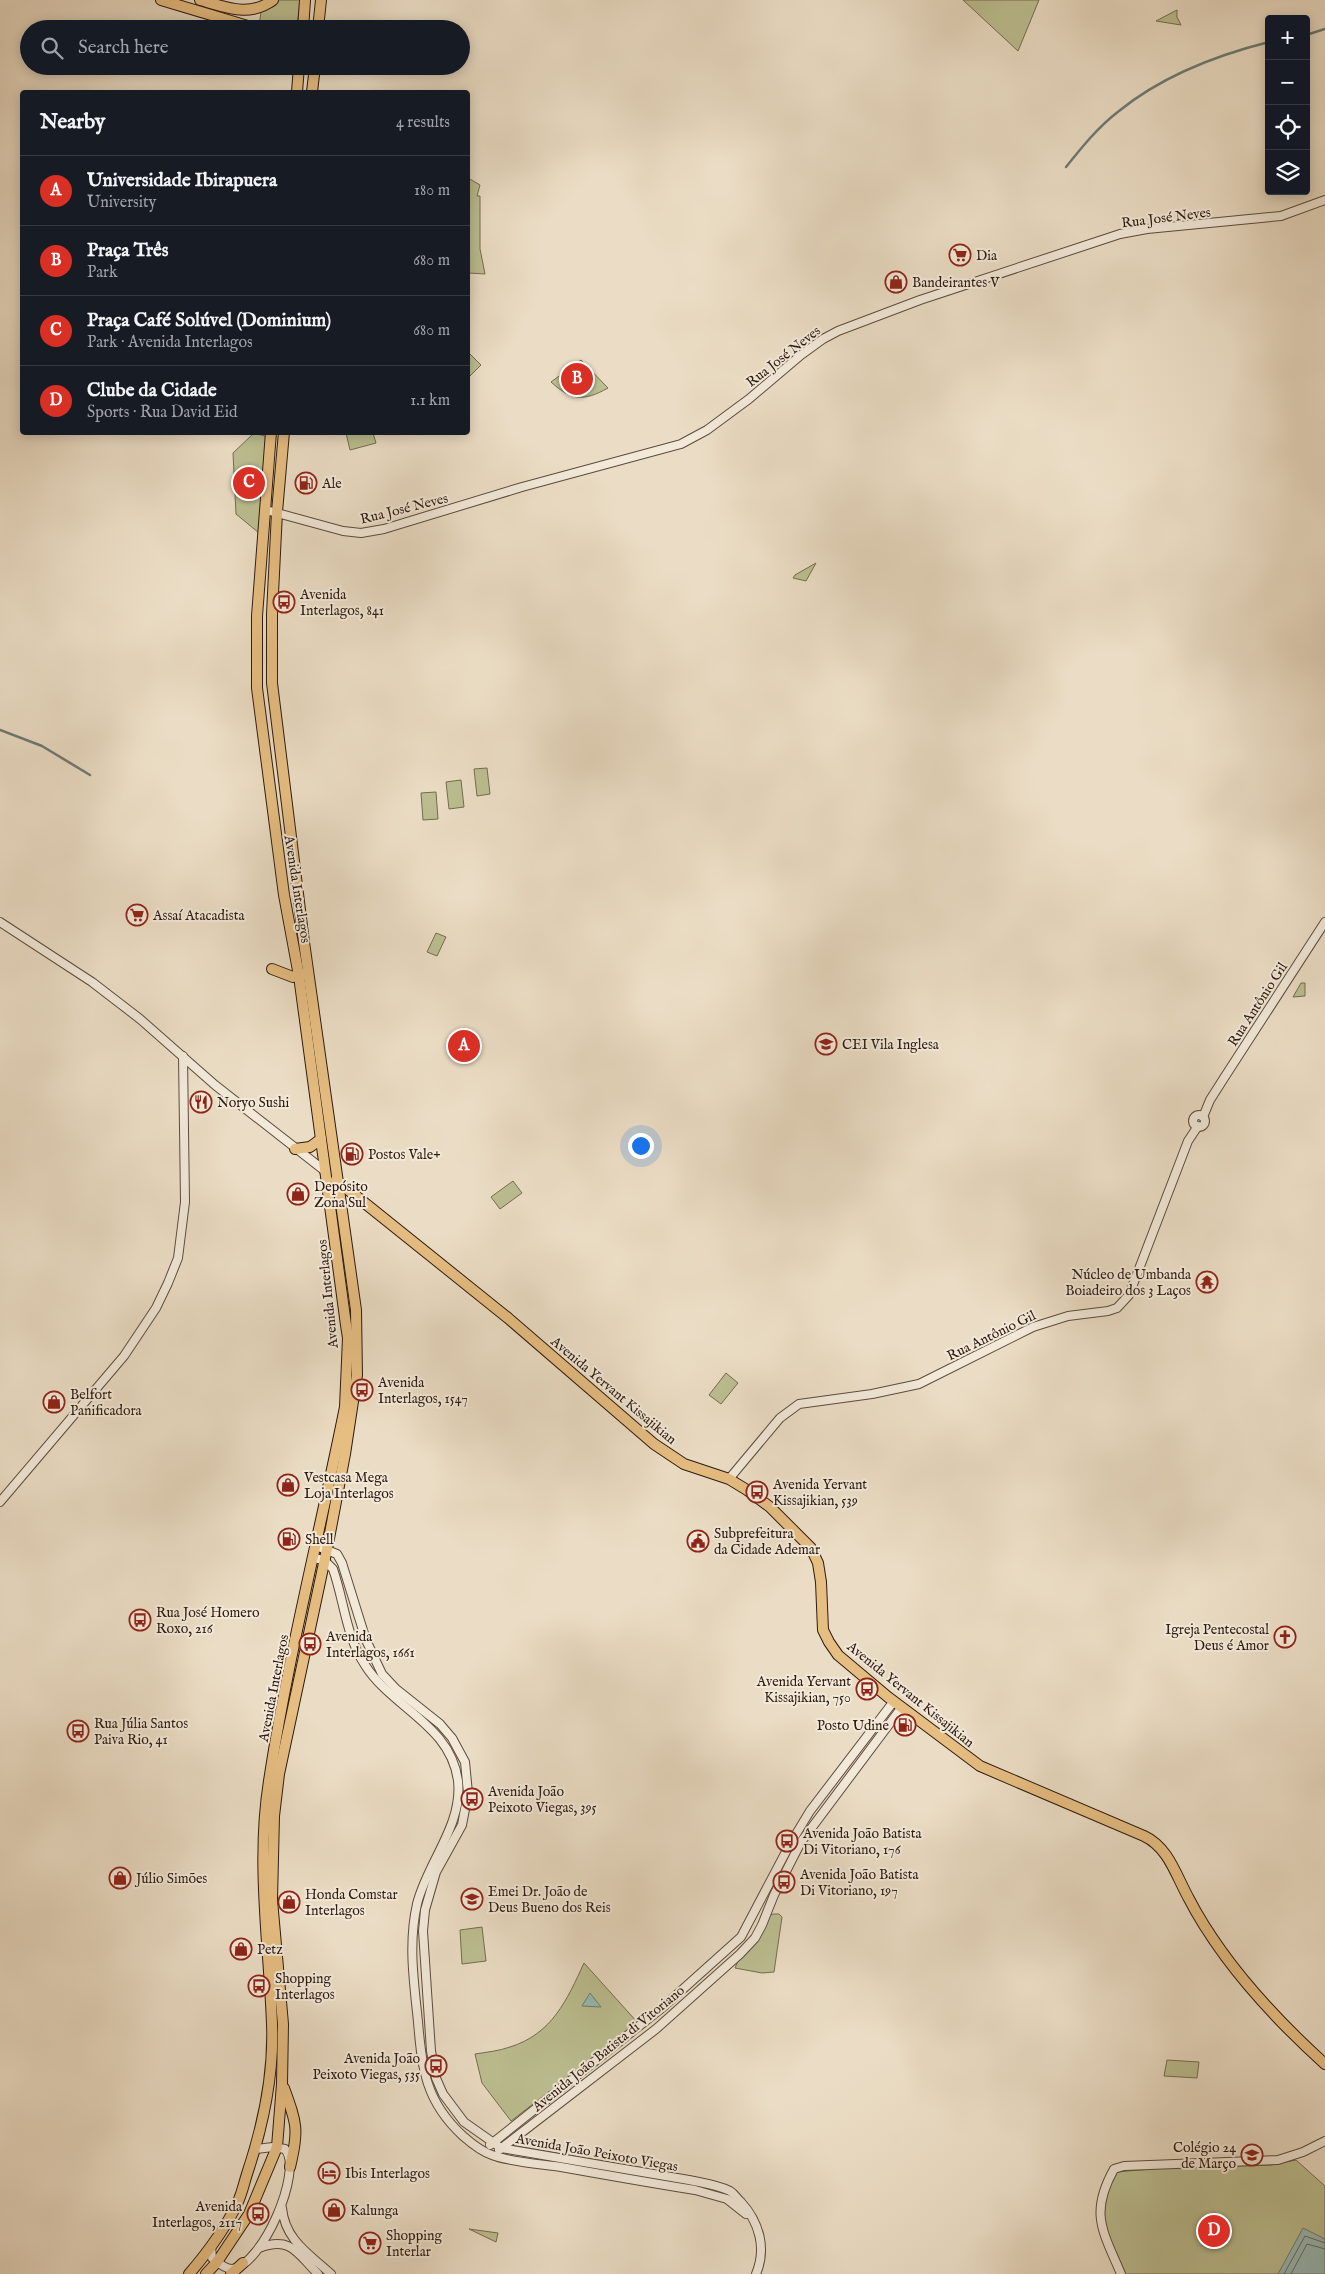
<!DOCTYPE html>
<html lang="en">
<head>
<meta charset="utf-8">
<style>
  :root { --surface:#171b24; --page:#20242c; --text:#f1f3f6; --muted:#9ea1a6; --line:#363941; --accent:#d93025 }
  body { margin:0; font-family:"IM FELL English",serif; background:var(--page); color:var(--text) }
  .controls { position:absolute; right:15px; top:15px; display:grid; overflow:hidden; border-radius:5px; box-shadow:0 2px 12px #0003 }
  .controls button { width:45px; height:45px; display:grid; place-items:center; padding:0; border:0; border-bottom:1px solid var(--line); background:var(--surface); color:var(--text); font:25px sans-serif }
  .you { position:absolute; left:640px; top:1145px; width:18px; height:18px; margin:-12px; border:4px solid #fff; border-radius:50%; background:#1a73e8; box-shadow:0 0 0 8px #1a73e833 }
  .badge { display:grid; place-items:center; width:32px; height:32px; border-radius:50%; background:var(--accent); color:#fff; font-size:16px; font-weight:700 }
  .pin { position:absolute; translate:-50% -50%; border:2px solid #fff; box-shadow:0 1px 5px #0006 }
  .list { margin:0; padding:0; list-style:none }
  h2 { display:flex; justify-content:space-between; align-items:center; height:65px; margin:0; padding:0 20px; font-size:21px }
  h2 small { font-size:16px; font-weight:400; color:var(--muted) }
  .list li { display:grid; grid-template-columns:32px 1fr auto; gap:15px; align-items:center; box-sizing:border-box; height:70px; padding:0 20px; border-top:1px solid var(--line) }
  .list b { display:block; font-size:19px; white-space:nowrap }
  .list p { margin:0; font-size:16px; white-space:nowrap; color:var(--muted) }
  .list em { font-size:16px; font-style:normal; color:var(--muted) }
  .icon { flex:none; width:28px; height:28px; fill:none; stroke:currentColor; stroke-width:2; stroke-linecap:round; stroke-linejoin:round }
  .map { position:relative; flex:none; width:1325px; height:2274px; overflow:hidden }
  .search { position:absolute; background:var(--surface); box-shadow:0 2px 12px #0003; left:20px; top:20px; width:450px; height:55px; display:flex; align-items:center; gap:12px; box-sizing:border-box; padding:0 18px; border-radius:28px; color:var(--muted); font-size:19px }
  .panel { position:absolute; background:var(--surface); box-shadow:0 2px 12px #0003; left:20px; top:90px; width:450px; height:345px; border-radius:5px }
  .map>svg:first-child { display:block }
  .green { fill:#bcbf91; stroke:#746c50 }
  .water { fill:#98bbb7; stroke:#6d7b74 }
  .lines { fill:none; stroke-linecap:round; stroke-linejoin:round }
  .shore { stroke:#626a64; stroke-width:1 }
  .stream { stroke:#6d7b74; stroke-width:2.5 }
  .minor-casing { stroke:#5c4b3d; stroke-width:10 }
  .major-casing { stroke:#2d1a10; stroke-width:12 }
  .minor { stroke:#f2e9d9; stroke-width:8 }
  .major { stroke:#e6be82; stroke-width:10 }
  .labels { text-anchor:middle; stroke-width:4; stroke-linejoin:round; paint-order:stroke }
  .street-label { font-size:14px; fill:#2d1a10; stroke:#f2e9d9 }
  .poi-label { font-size:14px; fill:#2d1a10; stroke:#f2e9d9; text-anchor:start }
</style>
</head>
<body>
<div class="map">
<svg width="1325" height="2274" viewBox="0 0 1325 2274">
  <rect width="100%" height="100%" fill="#ebddc5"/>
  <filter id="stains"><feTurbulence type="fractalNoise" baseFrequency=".004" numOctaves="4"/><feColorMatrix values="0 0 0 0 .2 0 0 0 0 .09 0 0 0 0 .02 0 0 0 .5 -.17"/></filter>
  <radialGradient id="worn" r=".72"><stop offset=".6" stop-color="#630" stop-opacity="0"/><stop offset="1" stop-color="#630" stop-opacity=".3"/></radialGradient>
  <!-- green -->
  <g class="green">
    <path d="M279 0H300L297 29H263L259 26 261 12 275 6Z"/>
    <path d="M963 0H1039L1018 51Z"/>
    <path d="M1177 10V17L1181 25 1156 21Z"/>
    <path d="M468 178 480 185 477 196H480V249L485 274 468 273Z"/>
    <path d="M468 352 481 365 468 378Z"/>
    <path d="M581 360 608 388C583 402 571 400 551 382Z"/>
    <path d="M254 433 268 437 259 533 236 514 233 453Z"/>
    <path d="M346 433H373L376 443 350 450Z"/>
    <path d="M816 563 806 581 793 578 795 575Z"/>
    <path d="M487 768 490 794 477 796 474 769Z"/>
    <path d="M461 780 464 807 449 809 446 782Z"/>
    <path d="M436 792 438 819 423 820 421 793Z"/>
    <path d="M436 933 446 937 437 956 427 952Z"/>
    <path d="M1301 983H1305V996L1293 997Z"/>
    <path d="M513 1181 522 1193 500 1209 491 1197Z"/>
    <path d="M726 1373 738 1383 721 1404 709 1395Z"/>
    <path d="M773 1914H779L782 1917 774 1972 762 1973 735 1968 738 1961 755 1942 769 1916Z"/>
    <path d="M482 1927 486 1961 462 1964 460 1930Z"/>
    <path d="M584 1963 638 2023 511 2121 482 2083 475 2054C487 2052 499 2051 510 2047 552 2034 567 2000 584 1963Z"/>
    <path d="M1167 2060 1199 2062 1197 2078 1164 2076Z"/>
    <path d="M1296 2160 1325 2186V2274H1118L1105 2246 1103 2191 1116 2172 1164 2168 1271 2165Z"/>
    <path d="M469 2229 498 2233 496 2242Z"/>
  </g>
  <!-- water -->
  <g class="water">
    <path d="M590 1993 601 2007 582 2006Z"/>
    <path d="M1303 2228 1323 2238 1325 2241V2274H1278Z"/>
  </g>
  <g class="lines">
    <!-- shore -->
    <g class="shore">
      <path d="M1284 2274 1305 2236 1325 2243"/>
      <path d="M1291 2274 1307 2244 1325 2249"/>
    </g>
    <!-- stream -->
    <g class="stream">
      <path d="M1306 35 1325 29"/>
      <path d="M1066 167C1082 147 1098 127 1119 111 1161 77 1217 55 1269 42"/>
      <path d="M0 730 42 746 90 775"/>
    </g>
    <!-- minor casing -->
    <g class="minor-casing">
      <g id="minor">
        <path d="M266 510 343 531 361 533 384 529 522 487 681 444 707 430 749 399 801 355 823 339 838 331 920 300 1120 234 1147 229 1281 216 1325 200"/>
        <path d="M0 922 92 982 140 1019 215 1085 325 1171"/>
        <circle cx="1199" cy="1121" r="6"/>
        <path d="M1203 1117 1210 1100 1224 1078 1325 922"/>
        <path d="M729 1479 780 1418 799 1404 872 1394 919 1384 1033 1327 1068 1316 1108 1311 1117 1308 1129 1295 1188 1141 1198 1126"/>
        <path d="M0 1502 124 1356 156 1308 168 1283 178 1258 185 1202 183 1056"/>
        <path d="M316 1546 337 1554 342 1563 366 1640 382 1674 396 1689 440 1724 452 1738 465 1762 468 1793 462 1825 436 1872 425 1910 423 1931 431 2051 436 2078 443 2094 464 2122 501 2148 689 2180C703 2183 718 2185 730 2191 735 2194 737 2199 741 2202 759 2222 767 2248 756 2274"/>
        <path d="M313 1558 324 1560 333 1569C344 1600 346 1637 365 1665 392 1708 451 1725 458 1781 463 1825 427 1863 417 1904 408 1944 414 1982 418 2022 422 2070 426 2102 463 2136 471 2143 483 2152 492 2155 510 2162 541 2164 561 2167 606 2175 651 2183 695 2190L727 2199 746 2214"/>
        <path d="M490 2145 663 2007 741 1937 790 1844 810 1811 894 1701"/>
        <path d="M499 2150 656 2029 740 1954 755 1938 762 1925 774 1895 801 1842 902 1707"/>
        <path d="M282 2208C285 2240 309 2254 331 2274"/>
        <path d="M211 2246 212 2258C217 2262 225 2269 232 2269 262 2266 304 2170 285 2149L273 2147 256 2149"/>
        <path d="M259 2248C291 2236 297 2253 318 2274"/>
        <path d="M1121 2274C1103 2231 1089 2214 1114 2169L1124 2166 1278 2160 1303 2152 1325 2141"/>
      </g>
    </g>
    <!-- major casing -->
    <g class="major-casing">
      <g id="major">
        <path d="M161 0 258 29"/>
        <path d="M200 0C226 7 249 18 273 0"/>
        <path d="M303 29 305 0"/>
        <path d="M318 29 321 0"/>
        <path d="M297 92 299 66"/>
        <path d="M312 92 315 66"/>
        <path d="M272 969 293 977 304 974"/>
        <path d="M295 1149 310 1147 321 1139"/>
        <path d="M336 1180 508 1318 654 1444 684 1464 729 1479 747 1490 770 1507 811 1548 818 1563 821 1582 823 1630 829 1642 838 1655 888 1697 980 1766 1144 1836C1168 1847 1176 1875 1188 1897 1221 1961 1272 2016 1325 2064"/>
        <path d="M284 2088C297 2124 299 2130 290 2167"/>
        <path d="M189 2274C207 2253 225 2229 237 2204 242 2194 244 2183 247 2174 263 2126 274 2074 272 2024 269 1943 256 1862 269 1781 288 1656 320 1532 345 1407L348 1338 346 1325 299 976 284 895 257 688V616L271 432"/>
        <path d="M206 2274 217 2262 249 2214 277 2147 282 2084 283 2024 272 1900 274 1816 279 1774 327 1549 345 1454 357 1375 356 1310 304 942 272 683V614L277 512 284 432"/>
        <path d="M231 2274 243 2263"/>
      </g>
    </g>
    <!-- minor -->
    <use href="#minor" class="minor"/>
    <!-- major -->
    <use href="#major" class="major"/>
  </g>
  <!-- icons -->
  <defs>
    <g id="supermarket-ring" transform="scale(1.125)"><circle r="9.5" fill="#f2e9d9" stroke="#8f2418" stroke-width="1.5"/><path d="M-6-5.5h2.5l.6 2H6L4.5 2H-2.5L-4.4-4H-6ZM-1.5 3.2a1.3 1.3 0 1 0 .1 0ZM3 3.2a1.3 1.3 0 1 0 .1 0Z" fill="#8f2418"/></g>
    <g id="shop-ring" transform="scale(1.125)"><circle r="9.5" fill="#f2e9d9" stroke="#8f2418" stroke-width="1.5"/><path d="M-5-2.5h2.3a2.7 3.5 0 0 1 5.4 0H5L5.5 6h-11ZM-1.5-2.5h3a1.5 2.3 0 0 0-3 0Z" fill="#8f2418"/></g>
    <g id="fuel-ring" transform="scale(1.125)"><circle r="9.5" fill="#f2e9d9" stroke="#8f2418" stroke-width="1.5"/><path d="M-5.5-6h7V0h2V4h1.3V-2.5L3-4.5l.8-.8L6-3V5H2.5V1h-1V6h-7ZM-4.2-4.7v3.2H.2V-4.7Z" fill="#8f2418"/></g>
    <g id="bus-ring" transform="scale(1.125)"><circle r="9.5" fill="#f2e9d9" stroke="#8f2418" stroke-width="1.5"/><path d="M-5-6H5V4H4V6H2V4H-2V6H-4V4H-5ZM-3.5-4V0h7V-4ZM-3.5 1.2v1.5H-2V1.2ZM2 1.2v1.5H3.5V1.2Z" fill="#8f2418"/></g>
    <g id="school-ring" transform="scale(1.125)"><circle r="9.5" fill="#f2e9d9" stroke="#8f2418" stroke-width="1.5"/><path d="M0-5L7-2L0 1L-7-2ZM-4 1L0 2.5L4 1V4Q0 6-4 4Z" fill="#8f2418"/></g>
    <g id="restaurant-ring" transform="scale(1.125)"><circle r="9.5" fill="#f2e9d9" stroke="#8f2418" stroke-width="1.5"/><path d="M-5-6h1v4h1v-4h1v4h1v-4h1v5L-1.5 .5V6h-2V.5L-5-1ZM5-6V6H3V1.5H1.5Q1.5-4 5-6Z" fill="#8f2418"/></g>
    <g id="temple-ring" transform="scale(1.125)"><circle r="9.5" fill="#f2e9d9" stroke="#8f2418" stroke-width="1.5"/><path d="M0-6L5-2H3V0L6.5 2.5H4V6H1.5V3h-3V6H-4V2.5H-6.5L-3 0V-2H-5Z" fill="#8f2418"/></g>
    <g id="civic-ring" transform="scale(1.125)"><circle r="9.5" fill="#f2e9d9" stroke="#8f2418" stroke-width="1.5"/><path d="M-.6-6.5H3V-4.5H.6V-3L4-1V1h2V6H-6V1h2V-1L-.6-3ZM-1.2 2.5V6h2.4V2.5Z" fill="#8f2418"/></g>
    <g id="church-ring" transform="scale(1.125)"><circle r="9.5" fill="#f2e9d9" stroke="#8f2418" stroke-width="1.5"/><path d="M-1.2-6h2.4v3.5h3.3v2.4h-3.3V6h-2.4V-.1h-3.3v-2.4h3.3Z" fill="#8f2418"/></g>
    <g id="hotel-ring" transform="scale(1.125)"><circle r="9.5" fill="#f2e9d9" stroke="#8f2418" stroke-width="1.5"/><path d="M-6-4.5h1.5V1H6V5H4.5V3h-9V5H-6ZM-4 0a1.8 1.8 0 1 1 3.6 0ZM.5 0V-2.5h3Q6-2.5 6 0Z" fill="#8f2418"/></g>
  </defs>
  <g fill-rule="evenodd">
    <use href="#supermarket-ring" x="960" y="255"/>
    <use href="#shop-ring" x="896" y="282"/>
    <use href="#fuel-ring" x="306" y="483"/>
    <use href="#bus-ring" x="284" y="602"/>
    <use href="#supermarket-ring" x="137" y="915"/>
    <use href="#school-ring" x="826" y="1044"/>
    <use href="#restaurant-ring" x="201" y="1102"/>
    <use href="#fuel-ring" x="352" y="1154"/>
    <use href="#shop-ring" x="298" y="1194"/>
    <use href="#temple-ring" x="1207" y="1282"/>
    <use href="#bus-ring" x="362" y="1390"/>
    <use href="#shop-ring" x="54" y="1402"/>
    <use href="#shop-ring" x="288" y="1485"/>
    <use href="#bus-ring" x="757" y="1492"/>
    <use href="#fuel-ring" x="289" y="1539"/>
    <use href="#civic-ring" x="698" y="1541"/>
    <use href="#bus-ring" x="140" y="1620"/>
    <use href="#church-ring" x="1285" y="1637"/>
    <use href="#bus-ring" x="310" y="1644"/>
    <use href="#bus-ring" x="867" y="1689"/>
    <use href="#fuel-ring" x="905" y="1725"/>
    <use href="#bus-ring" x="78" y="1731"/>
    <use href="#bus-ring" x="472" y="1799"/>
    <use href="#bus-ring" x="787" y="1841"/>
    <use href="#shop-ring" x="120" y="1878"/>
    <use href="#bus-ring" x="784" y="1882"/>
    <use href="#school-ring" x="472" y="1899"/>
    <use href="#shop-ring" x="289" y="1902"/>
    <use href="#shop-ring" x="241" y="1949"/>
    <use href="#bus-ring" x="259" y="1986"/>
    <use href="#bus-ring" x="436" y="2066"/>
    <use href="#school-ring" x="1252" y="2155"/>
    <use href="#hotel-ring" x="329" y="2173"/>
    <use href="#shop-ring" x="334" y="2210"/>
    <use href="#bus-ring" x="258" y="2214"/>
    <use href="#supermarket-ring" x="370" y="2243"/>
  </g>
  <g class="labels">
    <!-- street labels -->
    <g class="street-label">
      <text transform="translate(1166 217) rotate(-7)" y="5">Rua José Neves</text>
      <text transform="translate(783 356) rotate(-38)" y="5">Rua José Neves</text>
      <text transform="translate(404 508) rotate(-14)" y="5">Rua José Neves</text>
      <text transform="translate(298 889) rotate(81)" y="5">Avenida Interlagos</text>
      <text transform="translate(1257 1004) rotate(-57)" y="5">Rua Antônio Gil</text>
      <text transform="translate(327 1294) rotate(-96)" y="5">Avenida Interlagos</text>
      <text transform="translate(991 1335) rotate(-26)" y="5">Rua Antônio Gil</text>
      <text transform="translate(614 1390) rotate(40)" y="5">Avenida Yervant Kissajikian</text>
      <text transform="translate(273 1688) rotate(-79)" y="5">Avenida Interlagos</text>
      <text transform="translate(911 1694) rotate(39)" y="5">Avenida Yervant Kissajikian</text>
      <text transform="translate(608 2048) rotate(-39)" y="5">Avenida João Batista di Vitoriano</text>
      <text transform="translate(597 2152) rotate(10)" y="5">Avenida João Peixoto Viegas</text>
    </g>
    <!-- poi labels -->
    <g class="poi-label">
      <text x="976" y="260">Dia</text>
      <text x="912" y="287">Bandeirantes V</text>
      <text x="322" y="488">Ale</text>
      <text x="300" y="599">Avenida<tspan x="300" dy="16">Interlagos, 841</tspan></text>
      <text x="153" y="920">Assaí Atacadista</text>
      <text x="842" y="1049">CEI Vila Inglesa</text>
      <text x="217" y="1107">Noryo Sushi</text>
      <text x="368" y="1159">Postos Vale+</text>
      <text x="314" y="1191">Depósito<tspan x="314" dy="16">Zona Sul</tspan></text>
      <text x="1191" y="1279" text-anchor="end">Núcleo de Umbanda<tspan x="1191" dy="16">Boiadeiro dos 3 Laços</tspan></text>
      <text x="378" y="1387">Avenida<tspan x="378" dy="16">Interlagos, 1547</tspan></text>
      <text x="70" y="1399">Belfort<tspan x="70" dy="16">Panificadora</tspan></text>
      <text x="304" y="1482">Vestcasa Mega<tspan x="304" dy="16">Loja Interlagos</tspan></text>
      <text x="773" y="1489">Avenida Yervant<tspan x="773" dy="16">Kissajikian, 539</tspan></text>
      <text x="714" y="1538">Subprefeitura<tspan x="714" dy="16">da Cidade Ademar</tspan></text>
      <text x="305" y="1544">Shell</text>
      <text x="156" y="1617">Rua José Homero<tspan x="156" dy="16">Roxo, 216</tspan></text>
      <text x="1269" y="1634" text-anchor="end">Igreja Pentecostal<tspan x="1269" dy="16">Deus é Amor</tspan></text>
      <text x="326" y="1641">Avenida<tspan x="326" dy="16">Interlagos, 1661</tspan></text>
      <text x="851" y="1686" text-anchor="end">Avenida Yervant<tspan x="851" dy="16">Kissajikian, 750</tspan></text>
      <text x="94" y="1728">Rua Júlia Santos<tspan x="94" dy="16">Paiva Rio, 41</tspan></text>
      <text x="889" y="1730" text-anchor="end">Posto Udine</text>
      <text x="488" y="1796">Avenida João<tspan x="488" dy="16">Peixoto Viegas, 395</tspan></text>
      <text x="803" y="1838">Avenida João Batista<tspan x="803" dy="16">Di Vitoriano, 176</tspan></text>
      <text x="800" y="1879">Avenida João Batista<tspan x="800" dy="16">Di Vitoriano, 197</tspan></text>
      <text x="136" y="1883">Júlio Simões</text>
      <text x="488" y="1896">Emei Dr. João de<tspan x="488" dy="16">Deus Bueno dos Reis</tspan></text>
      <text x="305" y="1899">Honda Comstar<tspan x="305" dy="16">Interlagos</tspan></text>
      <text x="257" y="1954">Petz</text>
      <text x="275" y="1983">Shopping<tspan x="275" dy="16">Interlagos</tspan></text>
      <text x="420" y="2063" text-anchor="end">Avenida João<tspan x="420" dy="16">Peixoto Viegas, 535</tspan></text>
      <text x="1236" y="2152" text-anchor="end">Colégio 24<tspan x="1236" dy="16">de Março</tspan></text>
      <text x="345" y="2178">Ibis Interlagos</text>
      <text x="242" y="2211" text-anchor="end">Avenida<tspan x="242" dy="16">Interlagos, 2117</tspan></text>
      <text x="350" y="2215">Kalunga</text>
      <text x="386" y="2240">Shopping<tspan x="386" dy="16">Interlar</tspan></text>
    </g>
  </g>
  <rect width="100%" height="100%" filter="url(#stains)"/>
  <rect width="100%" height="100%" fill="url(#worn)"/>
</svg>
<div class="controls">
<button>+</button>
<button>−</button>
<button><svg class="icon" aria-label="locate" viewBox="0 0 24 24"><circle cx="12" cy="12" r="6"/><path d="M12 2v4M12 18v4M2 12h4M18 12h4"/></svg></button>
<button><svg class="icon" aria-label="layers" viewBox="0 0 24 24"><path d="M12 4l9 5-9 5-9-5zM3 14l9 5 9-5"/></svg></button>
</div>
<div class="you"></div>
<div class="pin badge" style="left:464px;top:1046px">A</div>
<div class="pin badge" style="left:577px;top:379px">B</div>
<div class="pin badge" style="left:249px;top:483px">C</div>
<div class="pin badge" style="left:1214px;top:2231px">D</div>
<div class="search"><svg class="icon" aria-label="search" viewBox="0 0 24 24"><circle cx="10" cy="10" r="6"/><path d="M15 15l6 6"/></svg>Search here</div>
<section class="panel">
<h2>Nearby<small>4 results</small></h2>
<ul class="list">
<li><span class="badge">A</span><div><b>Universidade Ibirapuera</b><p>University</p></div><em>180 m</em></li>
<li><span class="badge">B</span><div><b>Praça Três</b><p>Park</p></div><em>680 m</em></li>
<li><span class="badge">C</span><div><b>Praça Café Solúvel (Dominium)</b><p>Park · Avenida Interlagos</p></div><em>680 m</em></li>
<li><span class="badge">D</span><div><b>Clube da Cidade</b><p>Sports · Rua David Eid</p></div><em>1.1 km</em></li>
</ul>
</section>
</div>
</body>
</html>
